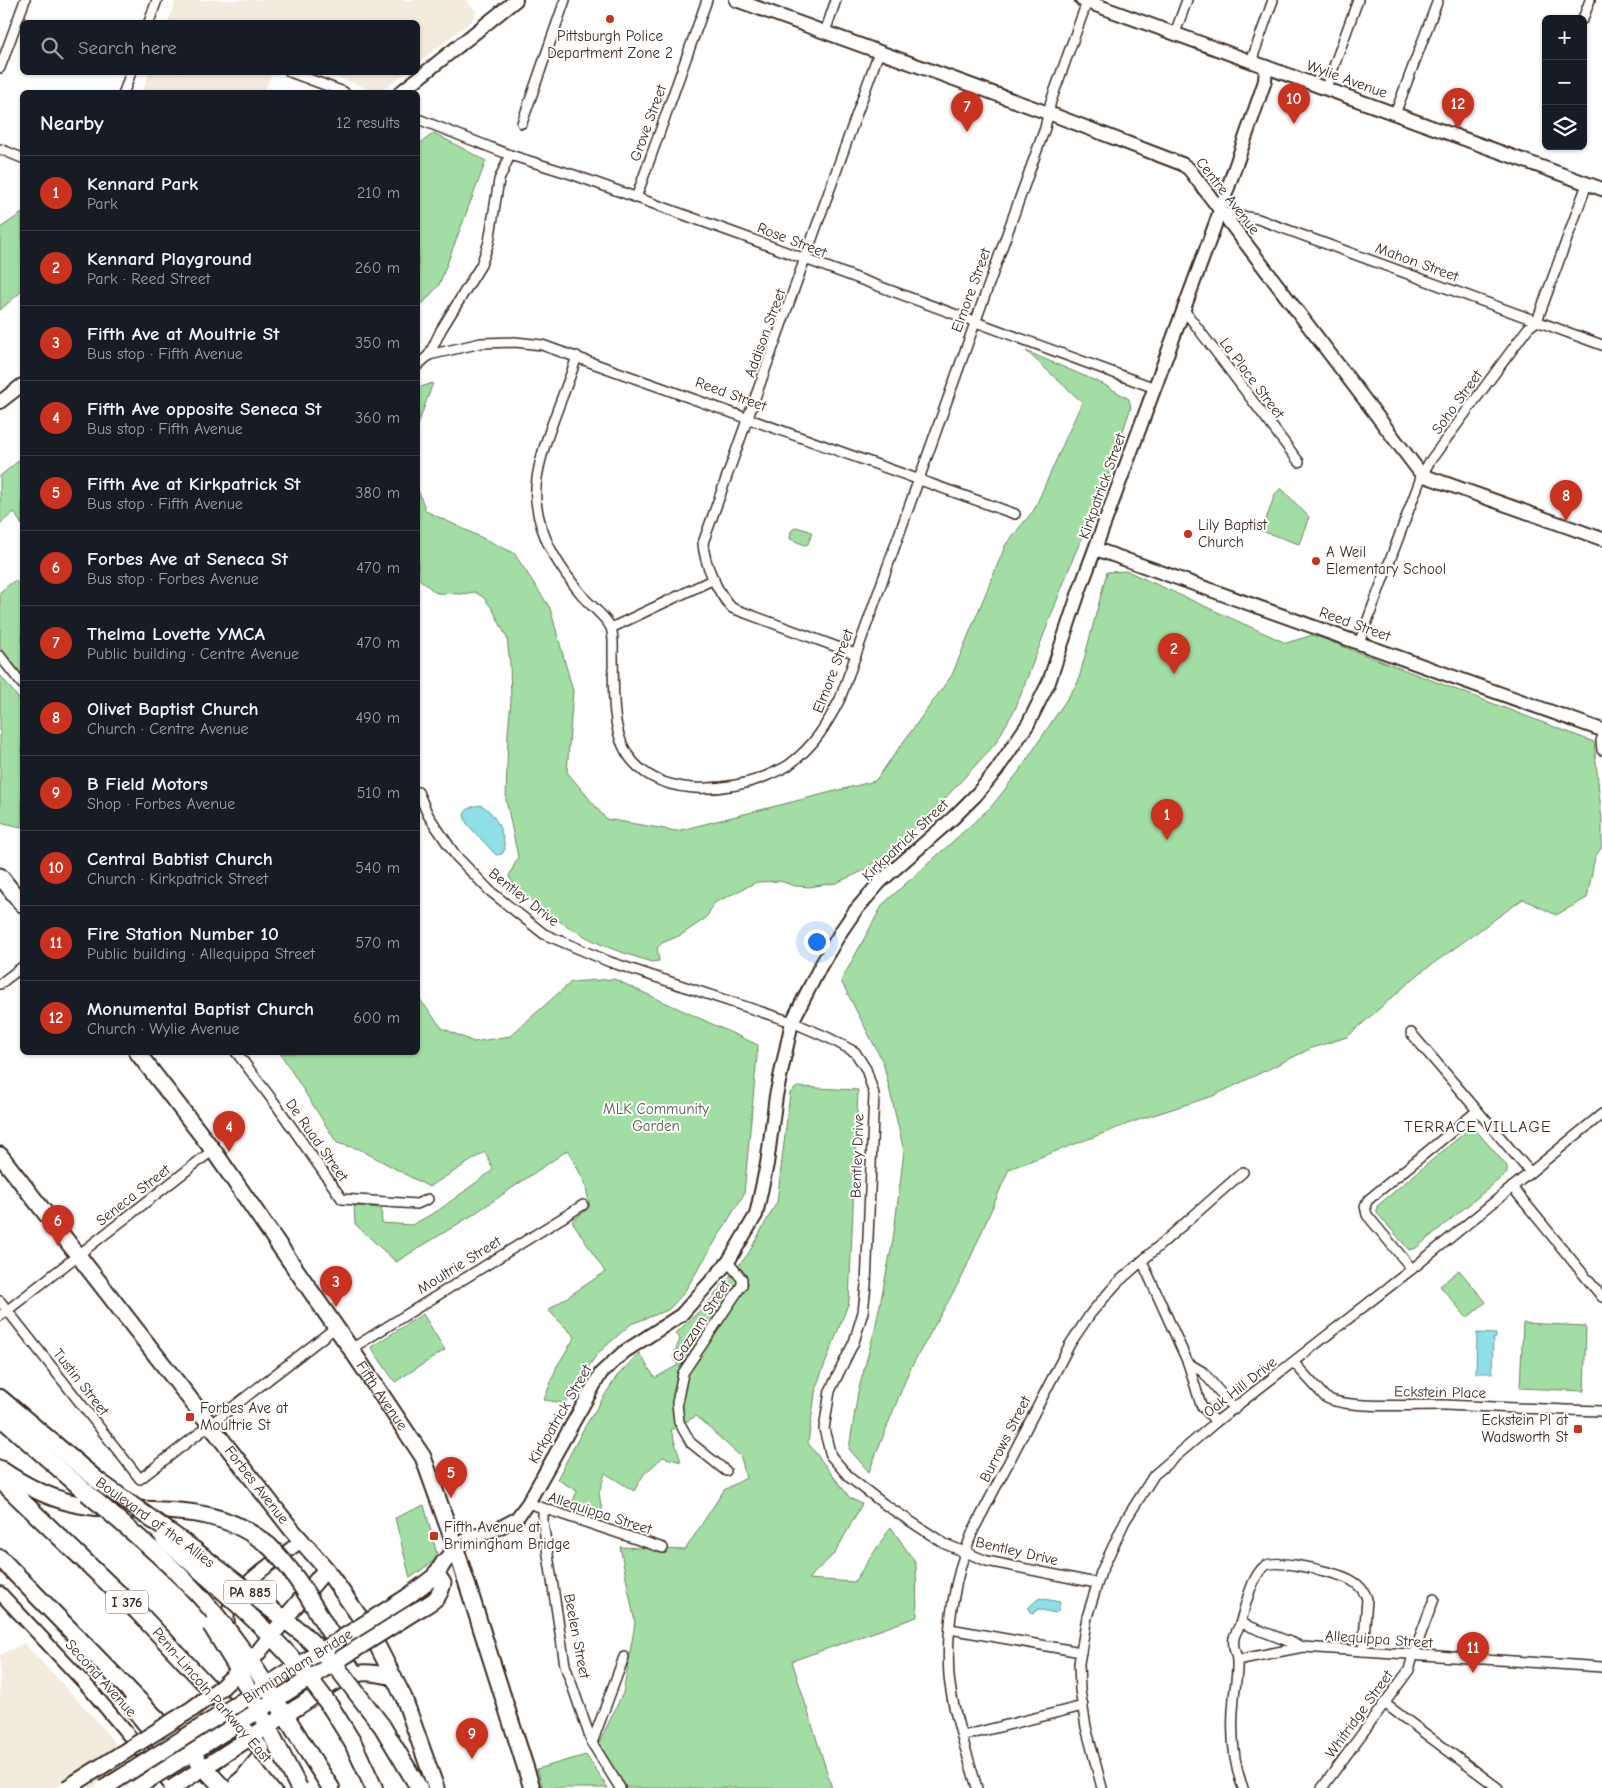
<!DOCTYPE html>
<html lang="en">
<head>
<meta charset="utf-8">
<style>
  :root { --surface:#171b24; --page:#20242c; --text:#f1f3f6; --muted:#9ea1a6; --line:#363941; --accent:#c8321e }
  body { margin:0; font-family:"Comic Neue",sans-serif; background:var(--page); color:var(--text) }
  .controls { position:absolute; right:15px; top:15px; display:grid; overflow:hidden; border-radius:8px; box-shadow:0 1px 4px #0004 }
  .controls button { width:45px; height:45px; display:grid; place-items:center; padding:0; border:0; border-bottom:1px solid var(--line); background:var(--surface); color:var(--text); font:25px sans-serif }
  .you { position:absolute; left:816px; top:941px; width:18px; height:18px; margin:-12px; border:4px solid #fff; border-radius:50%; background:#1a73e8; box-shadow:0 0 0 8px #1a73e833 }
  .badge { display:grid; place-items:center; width:32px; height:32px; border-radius:50%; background:var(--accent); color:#fff; font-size:16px; font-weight:700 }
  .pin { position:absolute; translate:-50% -41px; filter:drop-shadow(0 1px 2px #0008) }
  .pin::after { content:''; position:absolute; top:26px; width:18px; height:15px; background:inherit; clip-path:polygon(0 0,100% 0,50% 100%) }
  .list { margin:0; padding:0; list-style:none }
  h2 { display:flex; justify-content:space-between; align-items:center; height:65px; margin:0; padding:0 20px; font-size:21px }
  h2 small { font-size:16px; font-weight:400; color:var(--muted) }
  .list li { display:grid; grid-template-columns:32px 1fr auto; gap:15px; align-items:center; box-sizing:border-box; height:75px; padding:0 20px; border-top:1px solid var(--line) }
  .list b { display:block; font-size:19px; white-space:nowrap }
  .list p { margin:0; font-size:16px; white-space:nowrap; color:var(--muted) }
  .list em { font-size:16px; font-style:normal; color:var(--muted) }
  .icon { flex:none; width:28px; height:28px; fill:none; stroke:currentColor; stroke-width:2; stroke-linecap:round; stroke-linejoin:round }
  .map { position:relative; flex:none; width:1602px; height:1788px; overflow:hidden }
  .search { position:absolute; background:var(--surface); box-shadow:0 1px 4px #0004; left:20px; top:20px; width:400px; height:55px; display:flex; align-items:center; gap:12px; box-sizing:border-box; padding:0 18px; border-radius:8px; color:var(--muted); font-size:19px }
  .panel { position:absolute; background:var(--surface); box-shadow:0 1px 4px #0004; left:20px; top:90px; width:400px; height:965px; border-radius:8px }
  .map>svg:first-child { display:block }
  .built { fill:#f3ebdd }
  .green { fill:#a2dda4; stroke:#6e8461 }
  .water { fill:#8edfe7; stroke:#6d9797 }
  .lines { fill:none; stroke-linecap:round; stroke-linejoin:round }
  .street-casing { stroke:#3b2a1e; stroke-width:12 }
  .secondary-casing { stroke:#3b2a1e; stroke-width:16 }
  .primary-casing { stroke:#3b2a1e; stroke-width:19 }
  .highway-casing { stroke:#3b2a1e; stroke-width:20 }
  .street { stroke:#fff; stroke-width:9 }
  .secondary { stroke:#fff; stroke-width:12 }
  .primary { stroke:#fff; stroke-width:15 }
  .highway { stroke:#fff; stroke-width:16 }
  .primary-bridge-casing { stroke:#3b2a1e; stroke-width:19; stroke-linecap:butt }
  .highway-bridge-casing { stroke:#3b2a1e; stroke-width:20; stroke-linecap:butt }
  .primary-bridge { stroke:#fff; stroke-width:15 }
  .highway-bridge { stroke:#fff; stroke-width:16 }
  .poi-dot { fill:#c8321e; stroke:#fff; stroke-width:2 }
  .labels { text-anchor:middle; stroke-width:4; stroke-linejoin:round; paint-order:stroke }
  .shield { fill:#fff; stroke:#766a62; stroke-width:1 }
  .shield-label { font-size:14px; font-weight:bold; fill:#3b2a1e }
  .poi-label { font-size:15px; fill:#3b2a1e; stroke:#fff; text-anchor:start }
  .street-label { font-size:15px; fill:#3b2a1e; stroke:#fff }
  .park-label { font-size:15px; fill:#5a6046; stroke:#fff }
  .neighbourhood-label { font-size:16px; letter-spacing:1px; fill:#3b2a1e; stroke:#fff }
</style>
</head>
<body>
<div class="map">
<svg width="1602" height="1788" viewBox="0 0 1602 1788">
  <rect width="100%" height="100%" fill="#fff"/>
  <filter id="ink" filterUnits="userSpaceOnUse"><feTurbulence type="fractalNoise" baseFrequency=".02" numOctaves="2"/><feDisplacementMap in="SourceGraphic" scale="10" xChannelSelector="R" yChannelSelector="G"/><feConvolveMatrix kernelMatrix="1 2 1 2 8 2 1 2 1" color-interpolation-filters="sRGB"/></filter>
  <g filter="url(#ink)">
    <!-- built -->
    <g class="built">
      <path d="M176 0H466L476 12 474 19 418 63V22H168Z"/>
      <path d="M149 73V72L273 73 263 92H142Z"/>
      <path d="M324 73H406L379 92Z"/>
      <path d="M24 1643 97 1721 151 1788H0V1655Z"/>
    </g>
    <!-- green -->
    <g class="green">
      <path d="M434 133 486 161 439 285 418 309V145Z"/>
      <path d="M22 213V291L0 310V228Z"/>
      <path d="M1026 351 1103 384 1129 399 1131 407 1105 485 1074 556 1016 707 995 744 939 805 892 849 863 871 836 883 809 887 795 886 780 881 757 882 714 903 706 918 681 935 662 943 657 948 659 961 651 962C634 956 616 951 600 944 577 933 518 899 509 876L518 857 506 800 508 733 511 700 510 664 507 638 492 608 483 597 475 592 461 594 436 593 418 578V490L426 511 514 553 550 608 573 691 567 772 606 819 677 831 875 781 952 675 1006 544 1034 510 1082 402Z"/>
      <path d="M433 383 418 424V388Z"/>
      <path d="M22 458V525L14 512 0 524V476Z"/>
      <path d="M1281 488 1309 517 1299 544 1262 531 1275 494Z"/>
      <path d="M796 527 810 531 812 533 808 544 805 545 790 539 791 531Z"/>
      <path d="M1127 571 1286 643 1313 635 1594 742 1602 821V847L1595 857 1587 898 1556 915 1523 899 1420 973 1347 1037 1312 1048 1213 1096 1141 1119 1009 1169 963 1275 909 1371 869 1472 849 1449 858 1392 875 1329 893 1240 904 1151 883 1062 841 981 883 904 991 807 1020 770 1078 682 1107 572Z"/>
      <path d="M15 580 22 589V676L0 648V592Z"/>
      <path d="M0 675 22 703V826L21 827 0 822Z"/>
      <path d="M614 979 758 1045 744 1194 683 1294 668 1310 631 1324 597 1354 565 1403 544 1400 557 1366 575 1337 548 1310 605 1272 572 1221 590 1207 585 1183 568 1150 471 1216 396 1262 355 1224 354 1206 381 1208 382 1223 412 1225 439 1210 493 1170 485 1152 429 1187 359 1149 337 1143 280 1053 418 1052V997L442 1028 474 1042 510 1036 571 982Z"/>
      <path d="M797 1087 858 1090 849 1302 816 1387 808 1443 850 1498 862 1504 835 1553 808 1579 854 1582 891 1527 916 1564 917 1617 792 1661 832 1788H627L598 1745 623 1693 635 1623 620 1547 685 1550 724 1490 746 1478 741 1457 696 1416 671 1430 681 1462 663 1457 644 1474 634 1491 605 1473 599 1493 602 1511 599 1515 572 1503 577 1491 557 1479 584 1428 617 1376 639 1353 655 1378 678 1365 673 1357 680 1339 676 1333 708 1303 748 1254 777 1202 790 1093Z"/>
      <path d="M1474 1128 1507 1166V1173L1416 1248 1409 1250 1377 1213V1206L1468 1130Z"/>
      <path d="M1459 1270 1486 1302 1467 1318 1440 1286Z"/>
      <path d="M423 1314 445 1350 395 1382 371 1347Z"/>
      <path d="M1523 1323 1586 1326 1584 1391 1520 1388Z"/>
      <path d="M424 1505 438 1558 410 1578 395 1518Z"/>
      <path d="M586 1755 608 1788H543L537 1769Z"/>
    </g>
    <!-- water -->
    <g class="water">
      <path d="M480 805C495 810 504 835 505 849L502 854 496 855 467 824 464 815C467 807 472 807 480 805Z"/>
      <path d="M1477 1333 1496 1334V1338L1493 1339 1492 1373H1476Z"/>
      <path d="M1039 1598 1060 1602 1058 1611 1055 1613 1038 1609 1033 1614 1028 1608Z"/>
    </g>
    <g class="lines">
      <!-- street casing -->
      <g class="street-casing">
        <g id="street">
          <path d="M1583 19 1590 0"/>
          <path d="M149 22 157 0"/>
          <path d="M825 32 836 0"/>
          <path d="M1175 33 1187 0"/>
          <path d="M1251 62 1273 0"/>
          <path d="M0 68 25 0"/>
          <path d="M290 72 344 92"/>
          <path d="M1326 88 1358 0"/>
          <path d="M124 92 131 72"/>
          <path d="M1395 114 1438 0"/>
          <path d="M418 119 510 155 574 175 740 235 1155 388"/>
          <path d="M522 123 565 0"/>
          <path d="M0 149 22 158"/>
          <path d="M636 198 707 0"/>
          <path d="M1220 212 1258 219 1602 345"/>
          <path d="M1184 310 1299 462"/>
          <path d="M429 355 481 343 515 342 542 345 1015 514"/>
          <path d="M577 356C565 396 532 461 536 501 540 540 561 570 586 600 593 607 608 620 611 628 614 636 613 647 613 655 614 682 611 723 624 748 650 800 729 794 773 773 779 770 785 768 790 764 814 746 826 726 840 699L1045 128 1051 101 1087 2"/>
          <path d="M418 365 429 355 441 330 481 265 489 242 499 180 510 155"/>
          <path d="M611 628 714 579"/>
          <path d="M1359 643 1422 475 1430 461 1528 328 1537 321 1587 184"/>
          <path d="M856 654 732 608C718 594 704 563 703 543L879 52"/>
          <path d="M0 656 22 684"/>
          <path d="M1602 738 1601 741 1602 750"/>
          <path d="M418 792 428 815 456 856 490 891 544 934 610 962 792 1022 829 1038 855 1052 866 1069 874 1094 866 1285 863 1312 854 1342 830 1391 824 1429 831 1456 850 1478 884 1504 945 1544 987 1561 1096 1583"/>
          <path d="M0 984 22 967"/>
          <path d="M1411 1033 1530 1172"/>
          <path d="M236 1052 277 1106 342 1199 417 1204 428 1199"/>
          <path d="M1512 1187 1602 1297"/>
          <path d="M1142 1261 1188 1363"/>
          <path d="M1412 1269 1367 1215 1365 1206 1368 1200 1477 1111"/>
          <path d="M0 1301 140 1479 335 1328"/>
          <path d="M0 1316 213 1150"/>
          <path d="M351 1349 583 1205"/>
          <path d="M1294 1363 1325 1397C1345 1410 1419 1404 1446 1405 1498 1407 1550 1410 1602 1411"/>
          <path d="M1216 1422 1201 1405 1188 1363 1203 1372 1234 1409"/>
          <path d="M726 1471 691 1443 679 1422 677 1403 683 1373 742 1285V1279L728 1262"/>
          <path d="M528 1503 663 1548"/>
          <path d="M543 1509V1522L565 1665 592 1743 620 1788"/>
          <path d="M1241 1623 1303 1647"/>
          <path d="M950 1629 1081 1652"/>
          <path d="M1237 1660 1303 1647 1602 1667"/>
          <path d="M1384 1703 1498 1788"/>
          <path d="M963 1736 1083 1706"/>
          <path d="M592 1743 624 1657"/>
          <path d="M977 1788C967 1752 953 1714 949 1677 946 1628 954 1576 973 1531L1070 1344 1091 1313 1117 1283 1243 1172"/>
          <path d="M1102 1788 1086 1727 1080 1690 1079 1663 1087 1617 1101 1572 1125 1521 1154 1475 1216 1422 1412 1269 1602 1114"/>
          <path d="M1243 1788C1232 1760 1231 1728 1234 1698 1235 1686 1238 1672 1237 1660 1236 1651 1232 1648 1234 1638 1235 1632 1240 1627 1241 1621 1245 1607 1252 1575 1265 1566 1274 1559 1317 1569 1328 1572 1344 1576 1362 1582 1367 1599L1363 1651"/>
          <path d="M1322 1788 1409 1670 1413 1655 1434 1599"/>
        </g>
      </g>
      <!-- secondary casing -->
      <g class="secondary-casing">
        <g id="secondary">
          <path d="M736 0 1059 117 1182 164 1189 169 1422 475 1602 539"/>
          <path d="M1082 0 1602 189"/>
          <path d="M401 92 516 0"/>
          <path d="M0 402 22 385"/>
          <path d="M1096 549 1602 730"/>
          <path d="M456 1549 468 1538 497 1529 516 1519 528 1503 601 1373 624 1352 681 1315 728 1262 756 1215 767 1164 776 1096 792 1022 820 967 842 930 855 911 880 882 953 818 976 795 996 771 1028 724 1049 682 1079 592 1215 225 1265 81 1266 67"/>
          <path d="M0 1593 90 1689 173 1788"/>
          <path d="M230 1632C227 1623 226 1614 230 1606 238 1584 282 1556 301 1541"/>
          <path d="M208 1788 232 1767 258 1735"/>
        </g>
      </g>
      <!-- primary casing -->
      <g class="primary-casing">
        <g id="primary">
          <path d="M0 876 22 904"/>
          <path id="s1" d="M137 1052 213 1150 351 1349 423 1457 456 1549 532 1788"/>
          <path id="s2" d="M0 1155 292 1530 326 1569 371 1633 404 1698 436 1788"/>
          <path d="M407 1597 435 1576 444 1562 456 1549"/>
          <path d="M292 1610 326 1569"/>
          <path d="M416 1611C431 1602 439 1601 443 1583L436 1573"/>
          <path d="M296 1708C316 1696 338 1675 362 1673 373 1672 384 1675 394 1677"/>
        </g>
      </g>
      <!-- highway casing -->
      <g class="highway-casing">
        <g id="highway">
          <path d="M0 1398 97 1480"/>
          <path d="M0 1417 87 1493"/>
          <path d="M0 1469C22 1484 46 1497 72 1503 143 1519 206 1494 269 1546"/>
          <path d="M0 1480 138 1612 212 1691 247 1732"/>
          <path d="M0 1558 198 1761"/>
          <path d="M327 1628 353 1672"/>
          <path d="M131 1705 197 1788"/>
          <path d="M332 1709 353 1743 374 1788"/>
          <path d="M382 1726 419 1788"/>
          <path d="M260 1748 292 1788"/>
          <path d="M313 1760 331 1788"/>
        </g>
      </g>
      <!-- street -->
      <use href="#street" class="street"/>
      <!-- secondary -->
      <use href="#secondary" class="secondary"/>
      <!-- primary -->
      <use href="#primary" class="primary"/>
      <!-- highway -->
      <use href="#highway" class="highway"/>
      <!-- primary-bridge casing -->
      <g class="primary-bridge-casing">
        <g id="primary-bridge">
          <path d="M67 1788 192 1709 222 1687 256 1655 292 1610"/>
          <path id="s3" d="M104 1788 407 1597"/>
          <path d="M136 1788 416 1611"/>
          <path d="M172 1788 296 1708"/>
        </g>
      </g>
      <!-- highway-bridge casing -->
      <g class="highway-bridge-casing">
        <g id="highway-bridge">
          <path id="s4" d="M97 1480 193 1549 303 1634 335 1665 382 1726"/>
          <path d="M87 1493C127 1528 170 1562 205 1602 247 1650 279 1706 313 1760"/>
          <path d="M164 1539C224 1592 287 1643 332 1709"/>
          <path d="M269 1546C294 1570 309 1598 327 1628"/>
          <path d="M211 1625 235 1664 299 1788"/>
          <path d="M247 1732 260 1748"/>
          <path d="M198 1761 223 1788"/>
        </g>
      </g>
      <!-- primary-bridge -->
      <use href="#primary-bridge" class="primary-bridge"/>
      <!-- highway-bridge -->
      <use href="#highway-bridge" class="highway-bridge"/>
    </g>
  </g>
  <!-- markers -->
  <g class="poi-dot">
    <circle cx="610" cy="19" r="5"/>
    <circle cx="1188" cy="534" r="5"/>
    <circle cx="1316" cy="561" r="5"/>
    <rect x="185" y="1412" width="10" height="10" rx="2.5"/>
    <rect x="1573" y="1424" width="10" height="10" rx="2.5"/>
    <rect x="429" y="1531" width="10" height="10" rx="2.5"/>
  </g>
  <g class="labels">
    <!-- shield labels -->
    <g class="shield">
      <rect x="224" y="1580.5" width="52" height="23" rx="4"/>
      <rect x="106" y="1590.5" width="42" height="23" rx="4"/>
    </g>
    <g class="shield-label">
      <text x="250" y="1597">PA 885</text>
      <text x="127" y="1607">I 376</text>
    </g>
    <!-- poi labels -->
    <g class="poi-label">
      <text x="610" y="41" text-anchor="middle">Pittsburgh Police<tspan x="610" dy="17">Department Zone 2</tspan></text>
      <text x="1198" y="530">Lily Baptist<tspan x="1198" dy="17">Church</tspan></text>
      <text x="1326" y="557">A Weil<tspan x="1326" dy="17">Elementary School</tspan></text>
      <text x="200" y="1413">Forbes Ave at<tspan x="200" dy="17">Moultrie St</tspan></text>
      <text x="1568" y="1425" text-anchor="end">Eckstein Pl at<tspan x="1568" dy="17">Wadsworth St</tspan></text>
      <text x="444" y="1532">Fifth Avenue at<tspan x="444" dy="17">Brimingham Bridge</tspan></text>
    </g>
    <!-- street labels -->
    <g class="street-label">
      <text transform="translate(1347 79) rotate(20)" y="5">Wylie Avenue</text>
      <text transform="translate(648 123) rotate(-70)" y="5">Grove Street</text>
      <text transform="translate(1228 196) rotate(52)" y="5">Centre Avenue</text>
      <text transform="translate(792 240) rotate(21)" y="5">Rose Street</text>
      <text transform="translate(1417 262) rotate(20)" y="5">Mahon Street</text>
      <text transform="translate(971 290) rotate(-70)" y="5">Elmore Street</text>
      <text transform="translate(765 333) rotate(-70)" y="5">Addison Street</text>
      <text transform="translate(1252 378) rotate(53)" y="5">La Place Street</text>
      <text transform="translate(731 394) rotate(20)" y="5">Reed Street</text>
      <text transform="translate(1457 402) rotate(-54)" y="5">Soho Street</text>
      <text transform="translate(1102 486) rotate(-70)" y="5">Kirkpatrick Street</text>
      <text transform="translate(1355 624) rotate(20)" y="5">Reed Street</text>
      <text transform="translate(833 671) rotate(-69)" y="5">Elmore Street</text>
      <text transform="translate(905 840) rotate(-43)" y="5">Kirkpatrick Street</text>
      <text transform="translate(524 897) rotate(38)" y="5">Bentley Drive</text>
      <text transform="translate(317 1140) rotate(55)" y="5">De Ruad Street</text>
      <text transform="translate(857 1156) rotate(-88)" y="5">Bentley Drive</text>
      <text transform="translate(133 1195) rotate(-38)" y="5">Seneca Street</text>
      <text transform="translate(459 1265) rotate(-32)" y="5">Moultrie Street</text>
      <text transform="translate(701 1321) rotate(-57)" y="5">Gazzam Street</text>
      <text transform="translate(81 1382) rotate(52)" y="5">Tustin Street</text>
      <text transform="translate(1240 1387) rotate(-38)" y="5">Oak Hill Drive</text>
      <text transform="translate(1440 1392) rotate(1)" y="5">Eckstein Place</text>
      <text dy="5" stroke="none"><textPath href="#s1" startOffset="422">Fifth Avenue</textPath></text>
      <text transform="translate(560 1414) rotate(-60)" y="5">Kirkpatrick Street</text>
      <text transform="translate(1005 1439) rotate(-63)" y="5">Burrows Street</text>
      <text dy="5" stroke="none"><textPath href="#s2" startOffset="418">Forbes Avenue</textPath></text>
      <text transform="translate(600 1513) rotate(18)" y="5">Allequippa Street</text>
      <text dy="5" stroke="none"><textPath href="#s4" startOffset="72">Boulevard of the Allies</textPath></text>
      <text transform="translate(1017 1551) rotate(13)" y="5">Bentley Drive</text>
      <text transform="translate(577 1636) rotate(79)" y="5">Beelen Street</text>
      <text transform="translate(1379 1639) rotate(4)" y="5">Allequippa Street</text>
      <text dy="5" stroke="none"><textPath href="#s3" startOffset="229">Birmingham Bridge</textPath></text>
      <text transform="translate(101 1678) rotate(48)" y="5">Second Avenue</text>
      <text transform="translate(212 1695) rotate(49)" y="5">Penn-Lincoln Parkway East</text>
      <text transform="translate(1359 1714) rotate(-54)" y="5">Whitridge Street</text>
    </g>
    <!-- park labels -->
    <g class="park-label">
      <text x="656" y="1114">MLK Community<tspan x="656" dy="17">Garden</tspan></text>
    </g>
    <!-- neighbourhood labels -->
    <g class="neighbourhood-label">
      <text x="1478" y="1132">TERRACE VILLAGE</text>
    </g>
  </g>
</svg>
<div class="controls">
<button>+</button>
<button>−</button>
<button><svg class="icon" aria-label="layers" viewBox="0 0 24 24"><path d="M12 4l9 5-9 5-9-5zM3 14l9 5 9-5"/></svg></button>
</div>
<div class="you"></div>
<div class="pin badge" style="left:1167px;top:840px">1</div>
<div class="pin badge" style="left:1174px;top:674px">2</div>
<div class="pin badge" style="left:336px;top:1307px">3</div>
<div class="pin badge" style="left:229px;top:1152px">4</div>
<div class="pin badge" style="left:451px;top:1498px">5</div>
<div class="pin badge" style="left:58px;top:1246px">6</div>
<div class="pin badge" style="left:967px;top:132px">7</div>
<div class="pin badge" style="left:1566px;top:521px">8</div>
<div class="pin badge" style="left:472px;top:1759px">9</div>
<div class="pin badge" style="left:1294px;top:124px">10</div>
<div class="pin badge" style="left:1473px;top:1673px">11</div>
<div class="pin badge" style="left:1458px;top:129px">12</div>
<div class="search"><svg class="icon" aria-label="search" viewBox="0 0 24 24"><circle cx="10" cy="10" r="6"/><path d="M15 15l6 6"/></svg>Search here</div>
<section class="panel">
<h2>Nearby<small>12 results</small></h2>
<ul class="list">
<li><span class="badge">1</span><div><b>Kennard Park</b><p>Park</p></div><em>210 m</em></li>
<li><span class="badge">2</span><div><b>Kennard Playground</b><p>Park · Reed Street</p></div><em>260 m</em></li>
<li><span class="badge">3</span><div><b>Fifth Ave at Moultrie St</b><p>Bus stop · Fifth Avenue</p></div><em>350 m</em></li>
<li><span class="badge">4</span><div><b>Fifth Ave opposite Seneca St</b><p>Bus stop · Fifth Avenue</p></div><em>360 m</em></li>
<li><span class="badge">5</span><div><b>Fifth Ave at Kirkpatrick St</b><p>Bus stop · Fifth Avenue</p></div><em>380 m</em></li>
<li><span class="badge">6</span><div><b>Forbes Ave at Seneca St</b><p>Bus stop · Forbes Avenue</p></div><em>470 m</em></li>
<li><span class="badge">7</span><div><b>Thelma Lovette YMCA</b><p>Public building · Centre Avenue</p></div><em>470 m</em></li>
<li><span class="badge">8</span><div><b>Olivet Baptist Church</b><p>Church · Centre Avenue</p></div><em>490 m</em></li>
<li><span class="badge">9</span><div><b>B Field Motors</b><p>Shop · Forbes Avenue</p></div><em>510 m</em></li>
<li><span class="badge">10</span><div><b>Central Babtist Church</b><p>Church · Kirkpatrick Street</p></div><em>540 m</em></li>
<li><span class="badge">11</span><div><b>Fire Station Number 10</b><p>Public building · Allequippa Street</p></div><em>570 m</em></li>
<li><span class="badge">12</span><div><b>Monumental Baptist Church</b><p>Church · Wylie Avenue</p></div><em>600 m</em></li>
</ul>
</section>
</div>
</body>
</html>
